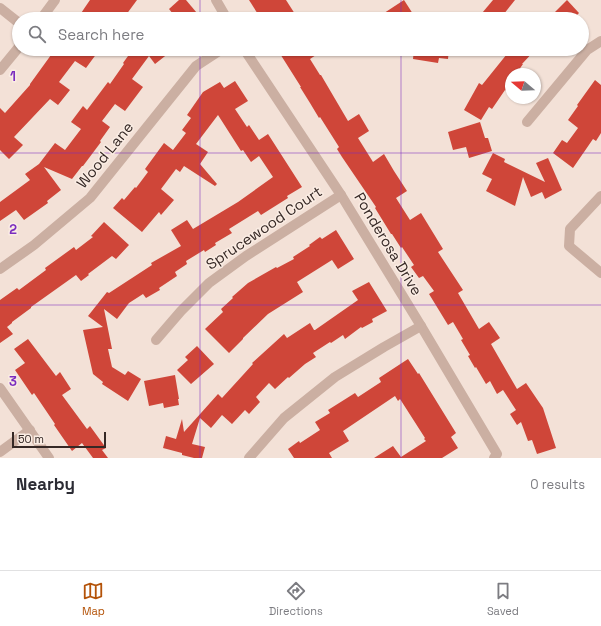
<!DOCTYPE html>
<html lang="en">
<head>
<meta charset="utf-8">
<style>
  :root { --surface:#fff; --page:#f7f7f7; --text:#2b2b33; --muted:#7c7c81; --line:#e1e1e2; --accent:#b45309 }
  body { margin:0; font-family:"Space Grotesk",sans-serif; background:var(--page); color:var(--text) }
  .compass { position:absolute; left:505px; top:68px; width:36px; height:36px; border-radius:50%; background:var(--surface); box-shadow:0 1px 3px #0004; rotate:289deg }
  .scale { position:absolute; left:12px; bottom:10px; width:94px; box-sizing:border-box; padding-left:4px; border:2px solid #352825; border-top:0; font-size:11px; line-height:14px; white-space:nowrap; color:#352825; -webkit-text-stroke:3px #faece3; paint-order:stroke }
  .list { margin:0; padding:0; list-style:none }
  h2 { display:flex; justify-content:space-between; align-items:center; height:52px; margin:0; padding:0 16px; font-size:17px }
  h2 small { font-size:13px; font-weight:400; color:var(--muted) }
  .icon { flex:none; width:22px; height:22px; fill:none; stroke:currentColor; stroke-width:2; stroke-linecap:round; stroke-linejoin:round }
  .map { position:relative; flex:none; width:601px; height:458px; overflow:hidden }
  .search { position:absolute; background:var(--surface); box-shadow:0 1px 3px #0004; left:12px; right:12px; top:12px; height:44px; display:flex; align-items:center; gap:10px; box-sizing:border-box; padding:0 14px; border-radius:22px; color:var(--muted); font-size:15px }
  .sheet { height:112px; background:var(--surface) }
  nav { display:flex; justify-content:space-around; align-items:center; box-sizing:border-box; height:56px; border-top:1px solid var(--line); background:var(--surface); font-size:11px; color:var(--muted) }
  nav a { display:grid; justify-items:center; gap:2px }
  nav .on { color:var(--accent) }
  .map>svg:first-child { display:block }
  .building { fill:#cf4639 }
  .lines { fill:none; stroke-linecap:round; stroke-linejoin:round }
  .minor { stroke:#cbafa2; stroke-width:10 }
  .grid { fill:none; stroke:#7b2cbf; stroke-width:1; stroke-opacity:0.55 }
  .labels { text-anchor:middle; stroke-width:3; stroke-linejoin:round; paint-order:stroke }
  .street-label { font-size:15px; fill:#352825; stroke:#faece3 }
  .grid-label { font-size:13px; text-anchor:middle; font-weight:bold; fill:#7b2cbf; stroke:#faece3; stroke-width:3; stroke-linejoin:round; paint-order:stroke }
</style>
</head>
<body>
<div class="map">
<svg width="601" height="458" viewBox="0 0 601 458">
  <rect width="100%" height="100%" fill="#f3e1d7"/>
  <!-- building -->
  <g class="building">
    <path d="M90 0H137L123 19H77Z"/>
    <path d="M179 0H186L202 19H177L169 9Z"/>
    <path d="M249 0H286L295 14 287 19H261Z"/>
    <path d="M404 0 413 14 405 19H375Z"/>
    <path d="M493 0H515L500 19H477Z"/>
    <path d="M567 0 579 13 573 19H548Z"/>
    <path d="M54 49H100L86 68 75 61 59 82 70 90 58 105 50 99 14 137 23 145 9 159 0 150V108L5 113 30 85V84L51 55H50Z"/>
    <path d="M133 49H174L155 64 149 56 132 79 143 87 125 111 115 104 102 121 110 127 100 141 101 142 83 166H82L72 179 44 167 61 190 47 201 48 203 24 220 16 210 0 221V202L30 180 25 174 39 164 55 143 65 150 81 129 71 122 83 106 87 110 108 82 110 84 124 64 123 63Z"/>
    <path d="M277 49H325L310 59 320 75H321L348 121 359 114 369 131 358 138 373 162 384 154 394 171 407 191 396 198 410 220 421 213 443 249 438 252 463 290 458 293 479 329 489 322 500 338 491 344 517 389 526 383 543 408 556 448 537 454 532 440 528 441 521 422 517 425 510 414 516 410 503 390 497 394 490 381 486 384 476 367 475 368 468 356 470 355 461 340 463 339 453 322 448 325 429 294 434 291 423 276 419 278 411 267 414 265 402 247 401 248 392 234H391L375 208 376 207 342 157 337 149 339 147 320 117 319 118 310 103 300 87H301Z"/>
    <path d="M414 49H449L448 59 439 58 438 63 413 59Z"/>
    <path d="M511 49H536L522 64H523L516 74H511V94L505 90 492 109 489 107 481 120 464 110 479 83 482 85Z"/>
    <path d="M595 80 601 85V133L596 141 593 139 573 168 553 153 562 140 567 143 578 128 568 120 578 106 577 105Z"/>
    <path d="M235 81 248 101 235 109 247 127 249 125 259 140 268 134 302 187 287 196 288 198 261 215 258 211 229 229 232 233 215 243 216 245 205 252 204 250 186 261 187 264 175 272 177 276 159 288 160 290 146 298 143 294 129 303 117 319 104 309 112 349H108L112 367 125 375 128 371 141 379 128 401 102 384 103 382 93 374 83 330 103 327 88 316 107 292 109 293 152 265 151 263 181 246 171 230 187 220 193 229 238 202 273 177 259 156 251 162 243 150 241 151 218 115 196 144 208 152 200 164 217 184 215 186 184 166 180 172 176 169 161 189 174 200 161 215 159 212 142 232 113 208 122 198 124 200 135 187 136 188 148 172 145 169 164 143 173 150 186 133 182 130 191 118 187 115 203 92 220 82 224 88Z"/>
    <path d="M480 122 485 138H488L492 151 469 158 466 147 453 150 448 132Z"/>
    <path d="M493 153 505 159 504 162 545 182 536 163 548 158 562 190 545 199 542 192 531 197 523 177 515 206 486 191 492 179 482 174Z"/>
    <path d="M104 222 129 245 116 259 112 256 88 274 89 275 81 281 76 275 31 307V308L12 322V323L7 327 13 334 0 343V300L17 288 19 290 46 270 45 268 74 247 76 250 93 237 91 236Z"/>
    <path d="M336 230 354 259 338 269 332 260 297 282 303 292 268 314 243 338V339L229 353 205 329 223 312 221 309 233 298 232 297 248 283 276 267 277 268 294 259 293 257 310 246 309 245 320 237 322 239Z"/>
    <path d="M369 282 387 311 372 319 373 322 362 328 361 327 345 339 343 335 331 343 330 342 313 353 316 357 305 364 289 378 288 377 275 389 269 383 256 397 260 402 249 414 245 410 232 424 222 415 211 428 200 418 192 444 205 447 202 458H194L182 455V453L163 448 166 436 176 439 182 419 184 432 218 394 222 398 253 364 252 363 284 334 287 338 310 323 314 330H315L358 300 352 291Z"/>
    <path d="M28 339 56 376 60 372 71 389 62 395 87 429 90 426 106 448 102 450 108 458H93L82 443 72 451 54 425 55 424 34 393 32 395 15 370 25 363 14 349Z"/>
    <path d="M197 346 214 364 191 384 177 370 188 360 185 357Z"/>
    <path d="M408 359 418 374 419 373 456 433 451 437 458 448 442 458H374L393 446 401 457 426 441 424 439 425 438 400 399 398 401 395 396 343 431 349 441 329 453 332 458H294L288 449 299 441 300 443 320 430 315 422 330 413 328 410 355 393 358 397 381 382 379 378Z"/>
    <path d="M175 375 179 399H178L179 405 164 408 163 403 149 406 144 381Z"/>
  </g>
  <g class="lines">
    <!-- minor -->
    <g class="minor">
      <path d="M216 0 227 19"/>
      <path d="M0 8 19 23"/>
      <path d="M41 19 55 0"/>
      <path d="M244 49 341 195 421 326 497 454 494 458"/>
      <path d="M0 70 19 47"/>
      <path d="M527 122 587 50 601 41"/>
      <path d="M601 196 570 229 569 246 601 273"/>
      <path d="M0 269 34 245 90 198 196 66 222 49"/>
      <path d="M156 340 181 311 209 283 246 256 341 195"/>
      <path d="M0 388 49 458"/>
      <path d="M0 452 30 430"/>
      <path d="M249 458 284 418 335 377 384 347 421 326"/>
    </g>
  </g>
  <!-- grid -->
  <path class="grid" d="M200 0V19M401 0V19M200 49V458M401 49V458M0 153H601M0 305H601"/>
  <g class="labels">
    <!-- street labels -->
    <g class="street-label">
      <text transform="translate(105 155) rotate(-51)" y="5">Wood Lane</text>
      <text transform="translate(264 228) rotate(-34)" y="5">Sprucewood Court</text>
      <text transform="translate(388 244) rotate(59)" y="5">Ponderosa Drive</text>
    </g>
  </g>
  <g class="grid-label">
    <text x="13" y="81">1</text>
    <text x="13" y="234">2</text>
    <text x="13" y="386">3</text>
  </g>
</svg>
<svg class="compass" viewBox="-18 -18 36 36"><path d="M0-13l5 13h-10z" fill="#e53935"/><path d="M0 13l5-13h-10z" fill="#7c7c81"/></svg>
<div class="scale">50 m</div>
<div class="search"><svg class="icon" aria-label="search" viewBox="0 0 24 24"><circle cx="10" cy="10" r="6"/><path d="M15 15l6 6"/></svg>Search here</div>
</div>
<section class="sheet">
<h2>Nearby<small>0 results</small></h2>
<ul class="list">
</ul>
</section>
<nav>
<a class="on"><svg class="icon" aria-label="map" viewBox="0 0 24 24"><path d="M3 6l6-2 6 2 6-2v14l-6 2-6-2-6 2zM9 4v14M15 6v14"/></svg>Map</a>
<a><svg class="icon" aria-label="directions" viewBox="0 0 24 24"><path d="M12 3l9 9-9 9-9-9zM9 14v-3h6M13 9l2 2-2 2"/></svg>Directions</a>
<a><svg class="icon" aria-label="saved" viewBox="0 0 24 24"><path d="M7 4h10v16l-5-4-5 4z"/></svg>Saved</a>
</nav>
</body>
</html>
